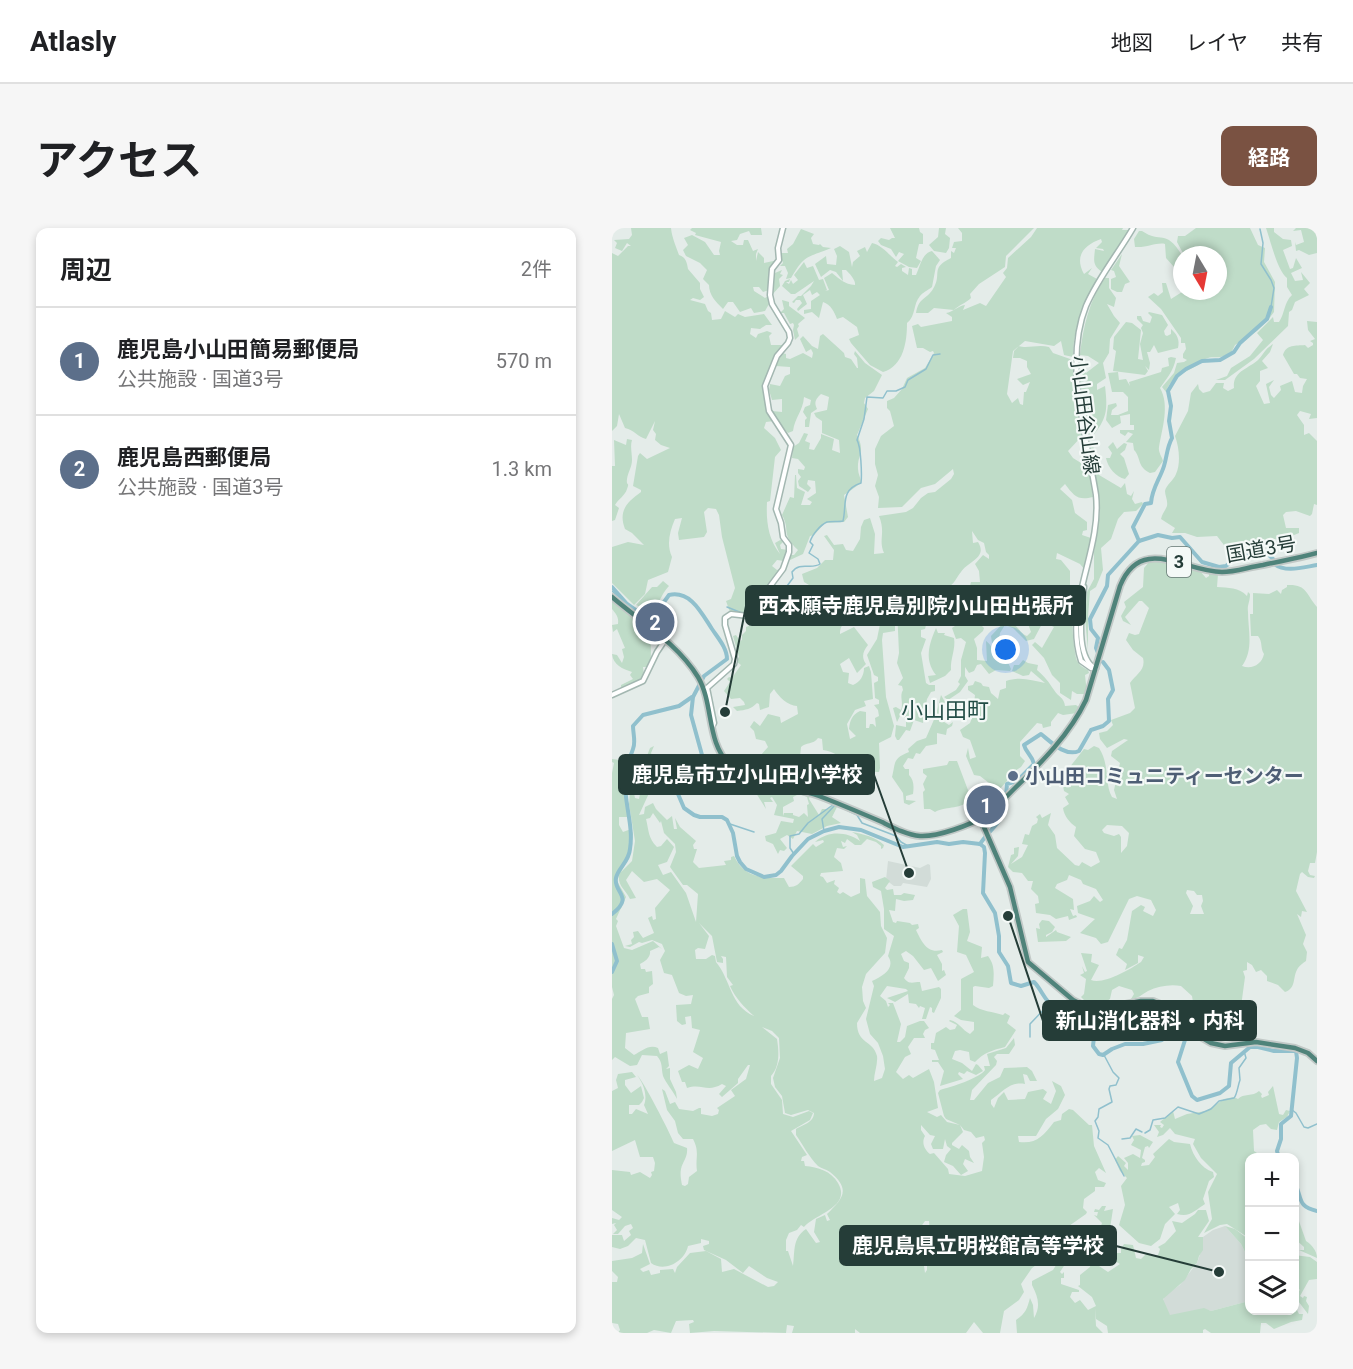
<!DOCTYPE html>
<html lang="ja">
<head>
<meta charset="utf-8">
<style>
  :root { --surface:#fff; --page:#f6f6f6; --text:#202124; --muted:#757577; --line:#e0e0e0; --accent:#7a5242 }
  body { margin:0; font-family:Roboto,"Noto Sans JP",sans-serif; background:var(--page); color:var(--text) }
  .controls { position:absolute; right:18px; bottom:18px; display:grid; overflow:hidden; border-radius:12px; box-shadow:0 3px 9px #0003 }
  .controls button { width:54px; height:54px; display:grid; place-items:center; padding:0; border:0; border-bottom:2px solid var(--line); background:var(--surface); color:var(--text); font:30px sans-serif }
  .compass { position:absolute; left:561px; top:18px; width:54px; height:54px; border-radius:50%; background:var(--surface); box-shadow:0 3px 9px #0003; rotate:170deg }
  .you { position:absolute; left:394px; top:422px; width:21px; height:21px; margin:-15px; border:4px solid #fff; border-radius:50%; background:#1a73e8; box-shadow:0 0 0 9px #1a73e833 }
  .badge { display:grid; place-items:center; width:39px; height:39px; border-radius:50%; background:var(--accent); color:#fff; font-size:20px; font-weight:700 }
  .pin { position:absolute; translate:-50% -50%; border:3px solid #fff; box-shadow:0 2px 6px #0006 }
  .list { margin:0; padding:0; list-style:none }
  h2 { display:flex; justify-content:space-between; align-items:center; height:78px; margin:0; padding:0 24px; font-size:26px }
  h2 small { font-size:20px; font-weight:400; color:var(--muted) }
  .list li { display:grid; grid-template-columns:39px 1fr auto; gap:18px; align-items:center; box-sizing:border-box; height:108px; padding:0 24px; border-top:2px solid var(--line) }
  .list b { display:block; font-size:22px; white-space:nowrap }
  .list p { margin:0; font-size:20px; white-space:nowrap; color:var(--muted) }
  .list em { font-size:20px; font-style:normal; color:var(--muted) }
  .icon { flex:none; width:33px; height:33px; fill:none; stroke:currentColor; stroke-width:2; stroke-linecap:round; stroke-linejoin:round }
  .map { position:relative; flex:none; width:705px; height:1105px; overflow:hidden; border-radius:12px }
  header { display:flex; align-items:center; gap:36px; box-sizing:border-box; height:84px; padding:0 30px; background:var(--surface); border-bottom:2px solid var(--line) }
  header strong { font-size:28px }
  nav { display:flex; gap:33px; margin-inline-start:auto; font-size:21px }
  .intro { display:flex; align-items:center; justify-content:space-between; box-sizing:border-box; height:144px; padding:0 36px }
  h1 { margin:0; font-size:42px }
  .button { padding:15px 27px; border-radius:12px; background:var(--accent); color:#fff; font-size:21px; font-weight:700 }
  main { display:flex; gap:36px; padding:0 36px }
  aside { flex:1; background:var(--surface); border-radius:12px; box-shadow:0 3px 9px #0003 }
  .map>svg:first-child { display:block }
  .built { fill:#d2dcd8 }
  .green { fill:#bfdcc8; fill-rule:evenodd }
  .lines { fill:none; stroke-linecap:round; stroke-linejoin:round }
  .stream { stroke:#90c0cd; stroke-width:1.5 }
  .river { stroke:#90c0cd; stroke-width:4 }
  .secondary-casing { stroke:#a3b7b1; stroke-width:7 }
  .trunk-casing { stroke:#c2c9c7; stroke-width:8 }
  .secondary { stroke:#fff; stroke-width:4 }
  .trunk { stroke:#4f837a; stroke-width:4.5 }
  .service-dot { fill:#5c6f8a; stroke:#f4f9f7; stroke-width:2 }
  .labels { text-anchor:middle; stroke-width:4.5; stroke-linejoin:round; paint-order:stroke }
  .shield { fill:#f4f9f7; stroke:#637571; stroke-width:1.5 }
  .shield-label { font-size:18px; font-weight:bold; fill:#253d38 }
  .street-label { font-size:20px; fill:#253d38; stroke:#f4f9f7 }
  .service-label { font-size:20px; font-weight:bold; fill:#4e5e75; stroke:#f4f9f7; text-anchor:start }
  .quarter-label { font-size:22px; fill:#224d46; stroke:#f4f9f7 }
  .leader { fill:none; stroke:#253d38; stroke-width:2 }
  .callout-dot { fill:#253d38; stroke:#f4f9f7; stroke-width:2 }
  .callout { fill:#253d38; stroke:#253d38; stroke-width:2 }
  .callout-label { font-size:21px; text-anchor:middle; font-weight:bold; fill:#fff }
</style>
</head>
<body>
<header>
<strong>Atlasly</strong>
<nav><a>地図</a><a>レイヤ</a><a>共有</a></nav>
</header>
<div class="intro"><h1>アクセス</h1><a class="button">経路</a></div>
<main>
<aside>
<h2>周辺<small>2件</small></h2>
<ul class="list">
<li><span class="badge" style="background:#5c6f8a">1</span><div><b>鹿児島小山田簡易郵便局</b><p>公共施設 · 国道3号</p></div><em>570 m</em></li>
<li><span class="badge" style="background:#5c6f8a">2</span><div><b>鹿児島西郵便局</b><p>公共施設 · 国道3号</p></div><em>1.3 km</em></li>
</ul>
</aside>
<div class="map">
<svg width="705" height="1105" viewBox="0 0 705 1105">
  <rect width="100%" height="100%" fill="#e4ece9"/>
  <!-- built -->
  <g class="built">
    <path d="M276 633 308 640 316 636 318 637 319 651 315 659 291 655 289 658H282L274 652Z"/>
    <path d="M613 998 629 1016 633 1024 637 1029V1073L599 1083 592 1081 558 1088 551 1073 552 1068 568 1057 585 1035 591 1018V1009L601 1002Z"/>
  </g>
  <!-- green -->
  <g class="green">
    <path d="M19 0H59C60 10 64 18 67 27 74 29 75 35 76 41L88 55V61L92 69 88 72 81 70 78 72 93 76 96 83 99 85 100 92 109 91 113 83 123 89 126 86 133 89 152 86 160 97H154L148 101 139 100 138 106 144 110 146 106 155 103 160 105 157 108 159 117H175L166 128 152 159 162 193 154 194 152 200 163 210 169 222 163 229 158 273 155 274C154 293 156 311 168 326L163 315 170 311 171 314 168 317 169 321 176 322 172 333 165 332 160 338 165 342 170 340 155 361 140 373 133 372V382L136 384 135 387H119L114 373 119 371 123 360 110 309 107 287 104 281 96 280 92 284 95 304 92 309 67 312 66 305 70 290 63 291C58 303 54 316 60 329L56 344 36 352 33 366 22 377 0 355V319L16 314 32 317 20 305 13 301C6 283 15 274 29 264V262L21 258 26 228 28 225 35 231 58 220 49 217 43 212 44 206 41 202 43 193 34 211C26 209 22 202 13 200L7 186 5 198 0 203V25L6 28 16 18H19L15 15 10 23 3 20 5 15 2 12 17 11 20 7Z"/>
    <path d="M80 0H149L150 7H139L137 3 128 6 125 12 119 13 125 17H131L132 12H136L141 23 146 21 144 26V33L146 24 152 30V35L166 32 159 41 163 45 170 42 168 46 171 47 167 51 168 58 160 67 157 62 151 64 147 59H141L142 63 153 70 156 68 157 76 153 83 142 85 139 80 128 84 121 74H116L111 81C104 74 97 67 97 57L91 51 95 42 88 35 74 28 71 22 76 17 72 10 80 7 93 14 102 27H108L107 23 109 14 83 7 84 5 78 2Z"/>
    <path d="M278 0H307L308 4 311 6V16H307L304 30 309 33 305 40 297 39 286 33 292 26 287 24 284 29 279 21 269 17 266 13 269 10 277 12 280 10H283Z"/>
    <path d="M327 0H334L333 6 338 10 337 20 334 25 322 23 317 17 326 9Z"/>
    <path d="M346 0H422L394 28 393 39 367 56 358 66 359 70C354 75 347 77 342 82L322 80 316 85H304C307 69 314 72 321 61 331 45 317 41 339 30V23L342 25 344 20H340L342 14 350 13V5Z"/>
    <path d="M425 0H511L510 2H517L490 44C480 37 482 32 483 21L492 23 491 21 484 20 490 14 489 11C472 17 462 28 472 46L480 40 476 46 485 51C472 76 461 100 461 129L452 127 449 113 442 118 413 113 401 123 395 166 400 175 406 170 408 176 411 177 412 164H414L418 154 411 157 405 151 419 146 415 139V133L408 130H401L402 123 407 118C415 121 426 116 437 119L441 125 461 132 471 207 456 223 461 230 477 240 481 269C466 273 462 268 453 256L448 261 460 272 463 285 475 294V302L471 303 470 307 482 311 473 342 468 336 445 325 444 331 449 332 458 343V358L466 361C465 367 462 369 461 375 458 383 462 425 465 433 468 438 472 440 476 442L477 445 473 447 475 466H465L460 463 459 472 448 465V455L440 447 432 430 420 417 423 414 430 420 442 399 431 394 422 411 414 413 401 400 393 397 388 405 387 412 380 415 379 408 393 393C405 393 406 405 415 408L419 404 415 393 390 387 388 384 382 386 378 395C368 392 360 380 356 371 348 370 344 367 340 360L353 357 358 358 359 354H368L367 343 363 336 371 327 377 331V327L374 324 372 315 366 312 360 303 361 315 366 314C376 330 356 333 349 344 341 354 342 360 327 360L329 368 321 373 318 370 312 375 300 377 296 369C291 371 273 380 271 383L268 381 271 370 268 372 265 379 258 382 259 393C246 392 228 388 228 406L242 399 256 417C251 423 249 429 254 436L245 445 237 430 228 436 231 444 237 445 236 455 241 457C248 454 252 448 252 440L257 438 259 444 261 471 252 473 254 478 243 482 235 496 238 511 244 508 237 501C238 492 240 487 248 483L254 484V500H257L258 496H261L264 499 263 490 267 488 266 482 262 477 267 476V472L263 470 262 455 266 453V449L262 447 255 427 265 411 268 396 283 386V403L271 405 270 412 274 469 282 498 279 509 267 515 268 540 267 544C246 545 231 525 211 522L210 511 206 510C201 517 194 514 189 519L188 529H215L199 541 195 547 182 536 173 533 170 548 164 549 152 536 144 538 140 541 139 540 148 531 149 527 156 519 153 513 144 511 142 503 138 499 142 493 148 498 156 486 168 489 169 495 186 486 185 478C176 478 166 468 162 461L158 466 157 479 148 482 147 476 145 475C139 481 134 482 125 483L121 479 133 477 132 474 128 470 119 471 112 463 118 454 115 451 117 449 120 450 129 437 125 434 127 429 121 408 124 407 128 413 130 412V407L134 403V399L142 396 141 385 178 381 179 385C191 385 206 389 218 384H202L184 376 183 370 185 359 192 362 197 357 192 354 190 346 205 340 213 332H221L222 322 212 308 215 307 222 317 231 316 234 322 241 323 248 311 249 299 252 292 258 290 263 306 262 326 272 325C266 312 274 305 267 288L294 284 301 280 309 270 316 265 323 264 339 251 342 246 341 241 323 256 309 260 290 279 266 280 267 269 263 258 266 247 263 236V221L269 208 282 198 278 183 275 180V173L282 170 290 161 295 150 313 140 322 125 321 123 318 124 311 120H305L300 98 306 96 309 99 340 93V89L334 85C341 84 346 78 353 77L351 82 368 75 374 78 394 49 391 45 395 40 396 30 419 9Z"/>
    <path d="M584 0H638L646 17 653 20 652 34 663 54 662 84 656 92 645 103 623 117 620 123C606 134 604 126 593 131 592 132 587 136 586 137 574 144 559 148 554 164L550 159 562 145 565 135 572 134 575 132 571 130V126L574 121 573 115H569V110L549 81 536 69 542 65 546 68 551 64 550 55H554L559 71 570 64V59V63H606V27H572L565 14 566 8H573Z"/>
    <path d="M654 0H662V4L671 11 679 12 680 18 671 22 678 41 681 40 684 30 690 40 679 45 683 53 691 52 689 44 698 55 692 61 697 67 683 74 680 82 677 84 676 98 642 131 613 152H604L615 148 619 140 638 128 651 112 645 105 661 89 662 94H667C673 85 672 74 680 67L675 59V50C665 42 659 14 654 0Z"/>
    <path d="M684 0H705V25L697 27 687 22 684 23 683 14 684 17 692 14 689 2 681 3Z"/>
    <path d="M189 1 202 6 199 10 201 16 207 17 208 16 211 19 219 20C195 30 193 26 179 50L174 51 176 45 173 38H168L171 35 169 29 170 25H176L175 21 181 16Z"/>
    <path d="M527 3H530C549 16 553 0 570 27L567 38 563 40 554 30 553 16C545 14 535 20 523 19L522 11Z"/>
    <path d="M260 15C270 17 278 28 286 34L283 38 285 39 289 36 294 39 290 40V43L296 47 297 40 300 41V47H304C308 39 310 25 320 23L328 32 324 38 320 59C316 62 310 65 308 68 301 76 304 88 295 95 295 113 292 138 271 144L258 137 239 115 237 111 247 107 245 99 231 89 225 91C222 83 219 77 211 74L207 90 200 84 192 86V82L199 81V73L208 67 205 64 200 67 198 62 191 67 195 76 186 83 185 81 190 75 188 72H184L182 75 180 74 186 68H189L199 58 202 53 183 66H179L170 58 173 53 178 51 177 54H174L177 56 179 52 181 56 186 52 182 47 192 34 195 40 201 38 207 52 211 51 215 62 213 63 217 62 212 50 220 45C229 52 232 56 243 57 244 52 237 45 234 42H230L231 53 224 44 218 42 209 49 203 36 214 28 215 36 224 37 225 28 222 21 228 18 237 24 240 39 241 34 248 28 245 23 253 19 255 24Z"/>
    <path d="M510 26 507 38 518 54 513 56 510 64H505L499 61V51L504 49 502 43 499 42Z"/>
    <path d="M493 50H497V60L504 70 502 79 495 76 502 88 508 95 498 111 497 125 491 135 494 150 485 156V162L493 158C496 183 495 191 479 210H477L467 153 473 154 476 152 473 149 467 148 466 131 470 132 474 145 487 135 476 128 468 127C471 99 477 73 493 50Z"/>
    <path d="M170 72 177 74V78L193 90 186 96 187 98 185 101 187 108 183 112 181 102 182 97 181 95 178 96 172 85H168L172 81Z"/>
    <path d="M537 84 550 87 556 97 552 103 553 107 555 108 559 106V101C565 106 568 112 566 120L546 125 542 117 538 124H535L538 135 537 142 533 138 536 143 533 147 501 143 504 123 501 121 502 109 514 94 520 95 529 102 526 131 531 132 528 116 531 105 529 100 531 97 525 91V88H529L531 93 538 95 540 89 536 85Z"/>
    <path d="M695 93 705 94V190L697 191 699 186 688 183 685 187 692 197V207L697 205 705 213V277L702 276 700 286 698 288 684 283 674 284 671 287 674 300H687V305L670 312 661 311 647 317H628L621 321H615L605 308 585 309 573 305H560L563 300 549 291C550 286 553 283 555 278 556 272 553 268 553 263 554 257 562 252 564 246 569 235 567 219 563 208L576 183 579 165 586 156 587 161 591 165 598 163 604 155H612L611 160 616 163 622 160C620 143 637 141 647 131 653 124 652 122 661 116L658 124 650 133 656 140 648 143V153L644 158 652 176 658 175 654 156 662 152 657 159 659 167 662 170 669 162 668 158 680 153 683 164 690 165 691 158 695 151 688 150 685 146H682L671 127C674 116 684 118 693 117L696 120 701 117V115L698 113 703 111 696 102Z"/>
    <path d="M211 106 232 125 233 129 239 131 245 140H246L245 130 242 126 243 123 253 135 270 147 262 163 253 170 252 175 256 181 245 207C254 225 245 226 246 241 246 246 249 250 249 255L232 267 236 289 232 294 213 295 202 307 198 308 191 326 178 332V327H182L186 322C168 305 179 303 170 287L178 269 182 270 183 247H184L185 260 193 264 189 277H198L200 274 195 271 204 265 203 253 196 252 195 256 199 260 196 264 187 258 186 253 189 249 186 245V241L192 242 193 239 186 231 180 230 181 219 187 215 192 205 196 206 193 213 198 215 197 221 202 222 209 210V206L222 211 220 222 228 225 227 212 210 205V193L204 189 202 185 215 182 217 169 209 166C203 172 202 174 205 181L199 185 197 199H193V192L195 190 191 184 193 179 198 177 199 172 192 169C191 183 183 189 181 203L176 205 168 197 160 183 170 184V171L160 172 157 162 158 156 168 158 173 148 178 146V139L164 138 170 125 174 126V130L178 131 191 125 200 130 201 125 199 121 194 124 188 111 191 108 200 118 206 121 208 108Z"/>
    <path d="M559 129 564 130C561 144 555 150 548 160 558 177 550 201 547 219 546 224 550 229 551 233L543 244 538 245C525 239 529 229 522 222L521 215 514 214 521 206 516 204 513 208 508 205V202H522V197H518V186L508 188 509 195 500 200 494 192 496 177 504 175 505 178 500 182 499 187H506L516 183V169L511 164H500L496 145 506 144 507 152 514 151 518 158 517 154 549 144 550 140 557 138 556 130Z"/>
    <path d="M15 211 20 212C18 218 20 225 20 232 20 239 16 244 15 251 14 259 18 253 15 261 13 268 6 271 3 277L7 280 3 292 0 293V238H3L2 212 14 217Z"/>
    <path d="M477 212 483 222 487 247 509 260 513 255 515 266 519 268 522 263 520 271 523 276 530 274 531 276 524 283 512 284 506 291 499 311 489 320 491 342 484 359 478 363 476 389V422L473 390 475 364 482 351V324L488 284Z"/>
    <path d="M501 214 505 221 512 215 515 216 513 222 508 226 512 230 517 246 513 251C504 249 496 240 494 230H498L500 225 496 219Z"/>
    <path d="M552 331 588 343 594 350 597 348V345L606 346 605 359C616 360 627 359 635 368L636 364 638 366C638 375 635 376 636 384 636 402 642 422 630 438 640 442 650 436 652 426 648 420 651 414 646 408H639L638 386H641V365L657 366 665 362 669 366 670 362 675 359V357C695 356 694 366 705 379V624L703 635H698L696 643 698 647 703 648 702 650 696 649 690 644 688 646 684 663 695 684 690 683 689 689 685 686 694 707 691 716 695 724 694 733C691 735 688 737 686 740 680 749 685 760 673 764L666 757 655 753V748L649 742 644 744 640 737 635 734V742L631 743 633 749 626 801 622 813 600 806 595 793 597 788 596 776H588L590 789 600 809 598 813 585 798 580 768 569 758C559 756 546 758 536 763 529 767 527 770 519 771L522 766 520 762 507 758 500 762 498 771 487 778 475 775 469 769 472 766 474 751 468 747 472 745 470 738 473 744 475 743 469 725 480 726 479 734 487 737 479 752C491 757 517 742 529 734L532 729 526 727V735L513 742 515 736 504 727 507 720 510 721 515 712 520 683 529 677 533 679 531 683 541 688 544 682 539 672 525 668 517 671 496 714 489 716 484 710 468 705 483 691 466 685 465 678 478 673 482 668 488 674 491 672 484 661 471 656 469 652 457 647 455 652 445 656 443 660 461 671 462 682 458 681 461 688 464 687 465 689 457 692 456 688 444 691 438 687 424 685 423 676 427 675 426 668 419 661 421 653H416L410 645 401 644 396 639 399 627 402 626V620L407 619 406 628 399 636 410 629 416 617 410 616 413 606 417 607 420 598 425 595 426 591 424 589 428 586 430 590 439 585 436 597 443 607 445 620 463 637 467 638 470 634 479 639 488 634 484 624 473 621 462 608 464 599C458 595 452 588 451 580L457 576 453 569 457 566 452 563 450 553 457 554V540L472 521 476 522 482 518 487 520C498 537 492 554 500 569L505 571 502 562 508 535 499 528 500 523 516 512 512 511 495 520 488 511 487 505 495 503 501 497 499 492 518 485 523 480 518 455C524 446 534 442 531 430L521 422 514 412 517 405 523 407 527 406 537 380 530 373H527L513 389 519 397 511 393 509 388 514 379 512 374 531 359 532 340 537 334ZM495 597 510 598 517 605 515 618 509 625V609L507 606 502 608 492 605 490 602ZM575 662 582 663 585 667H590L591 673 589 678 592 686H578L581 678 574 665Z"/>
    <path d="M51 353 57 358C48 367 49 377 36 382L24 377 40 359H45Z"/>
    <path d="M0 371 40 407C37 418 41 428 37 439H31L32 446 29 453 9 461V457L21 451 18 447 20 444C11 441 1 437 0 426L5 427 10 435 12 429 10 421 13 420 5 401 1 404 0 397 6 396C7 389 4 386 0 381Z"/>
    <path d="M343 376 350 382 357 380 359 386 356 391 367 390 368 396 372 400 371 403 362 411 365 420V432L375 433 374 413C383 419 380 430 394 430L399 441 398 443 384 442 377 446 369 436 365 437 362 443 357 445 353 439V448L356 453 348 464 336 472 332 469 344 462 348 456 346 454 349 448V432L354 414 349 410 344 411 340 400 343 398 341 391 344 390 342 382Z"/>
    <path d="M292 377 296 383 322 393V397H314L313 401 309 402V409L314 411 309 425 314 455 317 457H323V463L319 464 315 471 311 495 302 492 298 503 294 502 287 512H285L283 508 284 497 294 499V490L288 488 285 494 281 480 284 479 289 482C292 475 287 468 291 462L290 458 286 457 291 450 285 435 287 425 285 381 287 378Z"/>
    <path d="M324 400 326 405H333L332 407 342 410C344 421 338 431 339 442L333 448 318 455 316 448 324 447C312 432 317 416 324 400Z"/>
    <path d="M411 432 416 435 426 437 425 442C434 450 436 453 442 462 446 469 452 469 453 478L464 477 468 480 465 485 451 487 446 485 439 494V498L431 500 430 496 425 495 408 514V528L413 533 409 539 395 548V553L368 583V574L375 569 373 557 377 555 368 548 362 547 354 528 356 520 358 531 364 529 358 512 351 509 348 502 358 495 360 490H365L364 484 356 482 355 475 362 476 363 467 356 462V458L361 457 363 453 369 455 371 458 377 459 379 465 386 471 388 462 394 460V453C408 448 419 452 433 455L419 443 417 447 411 448 400 443 402 437H407Z"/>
    <path d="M329 467 333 474 330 480 329 492 337 497 341 494 340 498 335 501 334 507 325 505V516L314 518 308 526 304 525 301 531 296 530 291 538 293 541H297V547C302 552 302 559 301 566L294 568V572L304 573 297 577 292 575 291 565 280 549C284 534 280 531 297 524L296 521 305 513 314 510 324 487Z"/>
    <path d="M42 518 39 525 41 530H47L49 526H52L55 531 52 549 56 555 51 563 47 558 41 557 30 541 38 520Z"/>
    <path d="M0 531 8 532 6 548 14 546 17 587 15 589H7V597L11 604 19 601 21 606 17 630 9 644 20 633 23 613 17 576 18 564 21 560 23 570 27 571 29 561H23L22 558 29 559 31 545 35 552 32 559 38 563 27 587 32 586 33 579 41 575 44 581 55 592 60 588 62 601H65L63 590 68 599 84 613 81 617 82 621H85L81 634 87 640 114 637 112 633 119 632V629L122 628C132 650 151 650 172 650L177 659C184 659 187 656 191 651V648L179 638 201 616 204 619 212 614 211 612 203 614C217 602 235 604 248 613L245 607 240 604C251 606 264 609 272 617L271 620 269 621V618L264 614 255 611 249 617H243L235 611 233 615 229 613 231 619 235 618 232 621 225 620 222 629 229 635 231 643 209 645 208 648 211 649 215 655 223 652 222 656 227 660 225 664 228 666 231 664 239 669 248 665V650L253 651 255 668 268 684 269 698 275 710 273 725 254 746 250 759 251 773 254 780 245 795C245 816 261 812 265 828 266 836 262 845 262 853L270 850 273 841 271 828 266 815 258 806 254 791 262 758 260 753C271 748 284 740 276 728L282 708 272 701V681L269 663 261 659 260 654 273 649 278 653 273 660 275 662 281 661 282 667H289L292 665 303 667 301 672 292 673 284 671 283 683 277 682 281 694 284 695 285 693 298 695 300 697 306 696 307 700 304 702C310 714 315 726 330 722L331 724 325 727 330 736V743L332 742 334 747 326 753 319 740 312 742 301 728 294 723 289 726 292 733 297 735V740L292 750C297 757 301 754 308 754L310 763 327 759 329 761V770L322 785 320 784V780L318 779 314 791H310L313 780 308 778 307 780 304 776 297 775 296 766 283 774 275 770 296 763 294 761 275 758 268 768 274 773 276 779 278 777 276 775H281L289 796 285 814H288L293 809 295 798 308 793H312L317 800 313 802 311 806 313 810H302L296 819 299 826 293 829 284 844 291 851 297 847 301 850 317 841 322 854 326 880 315 884 325 889 329 887 335 894 348 897 334 891 332 888 326 865 328 862C339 859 368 850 373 842L372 838H378L375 826 394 820 402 810 403 817 397 826H385L382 829 385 833 384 837 360 862 358 872H362L376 855 388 849 392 840 415 839 420 843 425 853H418L415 847 411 846 413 856C398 853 391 864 379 872V876L382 880 386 870 392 864 396 872 413 871 416 864 431 861 435 864 431 871 439 876 444 863 440 853 449 858 453 867 446 881 434 891 424 908H406L407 914C425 916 431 908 442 894L449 892 450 886 457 881 461 882 477 897H480L482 918 494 945 487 940 483 944 486 952 494 955 492 959H483V963L472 971 471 980 475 984 474 986 447 1005 434 1030 420 1040 409 1056 412 1064 407 1072 392 1083 388 1105H371L362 1094 354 1105H248L243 1101V1105H180L182 1098 175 1097 174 1105 102 1103 78 1105 77 1096 82 1094 81 1092 64 1093 59 1105 42 1102 35 1105H6L8 1102 6 1096 0 1095V1054H5L6 1049 0 1043V1033L20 1030 30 1025 31 1016 38 1036 28 1041 31 1044 37 1042 39 1047 48 1045V1042L61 1041 63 1045 65 1039 78 1025 94 1023 109 1031 110 1044 122 1041 156 1059 162 1058 166 1054 155 1050 137 1038 131 1045 114 1032 92 1022 91 1018 97 1016V1013L89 1011V1015L76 1018C73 1033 53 1045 39 1035L33 1012 24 1010 16 1018 8 1021 0 1019V1007H10L12 1013 19 1007 17 1003 21 1000 19 996 13 998 6 1006H1L5 1002 2 997 4 995 0 996V990L7 992 10 989 0 982V942L18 944 19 947 28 944 38 950 40 947 39 944 42 943 43 935 41 929H28L23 912 0 923V863L6 860 4 852 6 846 20 844 24 849 13 852V857L19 865 29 858 32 870 30 874 27 877H17V886H20L24 881 36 886 32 877C36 867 31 855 25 847 31 852 58 905 62 915L75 920C76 929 71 933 69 941 68 946 69 952 70 957L73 958 76 956 77 949 85 943C83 930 88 924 81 911H71L66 905 63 893 55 882 50 861 53 863 58 876 63 874 67 881 81 883 87 880H89V886L100 888 106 886 107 882 105 880 123 868 119 862 134 851 138 837H136L126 851V855L110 869 107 866 114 858 110 856C95 865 90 855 75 860L73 854H70L66 843 77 837 86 841 91 830 81 824 88 802 80 800 79 788 73 789 74 796 70 797 65 793 64 777 79 776 81 767 74 768 67 765 60 747 52 745 48 732 53 723 50 716 40 712 30 715 27 714 18 719 13 718 20 716 19 712 22 709 21 704 26 703 31 710 42 705 36 690 40 688 41 692 44 691 43 680 58 662 45 651 32 654 20 643 14 652 24 670 18 671C14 662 5 658 7 646L5 653 14 669 4 691 6 693 4 698 12 720 20 722 41 713 50 721 47 719 38 723C39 729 33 734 28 736L29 741H33L34 744 40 743 41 756 37 759V765L26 768 23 771 30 789H36L38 801 14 805 13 820 22 827C30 823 37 816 46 820L48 826 55 823 57 838 54 841 58 840V851L64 864 65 871C61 863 54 855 51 848 49 839 51 835 45 828L30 827 25 837 18 838 3 829 0 832V771L2 767 0 759V545L2 535 0 534ZM41 585 48 595 49 593 52 605 63 616 64 624 58 639 71 657H75L86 666 84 694 74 665 59 644 51 647 46 637 55 634 62 619 55 611 49 618 45 619C36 610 37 603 34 591L38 590ZM87 695 100 708 105 734 111 735V731L109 728 114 729 115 749 121 757 118 758C124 771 132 779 142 788 118 778 119 752 104 734L103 728 100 727 94 731H84L83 722 86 720 93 721 97 708ZM150 799 160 803 167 810 168 830 161 850 163 859 170 868 173 885 179 887 196 882 202 885C202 894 191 897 184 901V907C191 917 197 929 206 938 210 941 214 941 218 944 240 962 230 971 215 986L218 992 215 993 213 987 204 991 202 1004 208 1014 204 1015 194 1001C180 1010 183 1025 181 1038L176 1023H174V1012L177 1005 185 1002 189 997 192 999C203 986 240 979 226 955 219 943 206 939 193 938L192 933H189L190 929 195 927 179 903 198 892 201 885 197 883 181 889 171 886 170 872 159 856V848C168 838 167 824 165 811ZM309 897 318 907 323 908 319 916 321 921H331L333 911 335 918 339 921 334 927 332 934 341 938 349 947 356 943 351 936 353 931 362 935 358 929 357 923 350 917 347 921 340 917V915L351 904 348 897 352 902 359 904 364 910 372 908 373 912 370 915 372 929 370 943 353 948 337 946 336 941 322 925 318 926C313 922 309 915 313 908L309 902ZM313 993H317L319 1017 325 1030 321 1037 318 1031H315V1042L313 1045 311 1031 293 1012 295 1009 303 1015 309 1010 308 1000Z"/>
    <path d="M337 533H345L359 570C349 583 336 577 323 584L318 581H312L311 564 313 562 311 556 315 548 311 545V541L335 537Z"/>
    <path d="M126 545 139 553 151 555 158 564 163 565 165 560 170 561 171 559 198 567 197 571 207 587 210 581H216L223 576 225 579 220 589 229 595 215 598 200 606 185 603 181 611 175 607 168 611 175 620 172 623 168 622 166 626 161 616 154 613 153 608 164 605 169 593 181 595 182 591 162 587 165 577 160 569 158 570 161 574H152L154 581 139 557ZM187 566 195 569 197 576 195 577 196 589 192 585 187 589 181 587V585H172L171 588V579L182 573 181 569Z"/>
    <path d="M351 681H355L358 704 355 713 370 719 369 730 376 728C383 737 382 746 381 758L377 760 363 758 361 759V777C368 783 382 784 391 787L393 785 398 788 395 795 404 802 393 819C381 822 371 825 363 834L358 832 357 824 348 822 343 823 340 831 350 835 360 843 364 836 366 837 371 843 364 847 355 843 352 846 347 844 346 846 351 851 328 858 332 843 326 834H320V832H327L323 822 319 821V815H322L324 805 334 799 338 802 343 801 345 797 337 793 338 792C347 794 350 802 358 806L362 802V794L349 792 342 788 349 782V751L362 744 354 727 345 724 347 698 341 687Z"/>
    <path d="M430 692 437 693 443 699 440 704 434 707V709L444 702 445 704 459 709 454 713 426 714 424 700 428 701 427 696Z"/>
    <path d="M661 858 667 886 671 887 674 882 678 883 675 889 667 894 665 902 659 901 654 896 648 897 641 902 642 923 645 925 646 929 638 930 637 1010 615 996 608 997 592 1005 600 991 596 964 605 946 589 930 581 916 583 911 563 906 558 900 551 907 545 909 547 904 542 897H549L548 899 550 900 552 897 548 894 561 883 563 891 575 886 594 883 612 871 622 869 626 871C631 865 641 869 647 863L650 866 649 868 650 870 657 867 656 864Z"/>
    <path d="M528 907 541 914 537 920 536 918 533 919 530 930 533 932V934L530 935 529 938 537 937 543 929 541 926 557 911 562 914 578 916C581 928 589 940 601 944L602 949 597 953 591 971 593 976C583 982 578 990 565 986L568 982 566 975 557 979 563 986 553 996 548 1011 539 1018 527 1015 507 997 513 977 509 958 515 950 508 943 503 932 506 928 514 935 512 938 516 942V935L512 930 521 926 528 930 529 922 519 917 522 912 520 908Z"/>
    <path d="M490 978H494L492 983 501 981 497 1007 503 1012 502 1025H509V1021L512 1016 521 1017 524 1030 529 1031 535 1025 539 1028 546 1027 548 1021 546 1019 553 1015 564 1003 560 993 570 995 583 986 586 982H594L597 993 586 1009H591V1022L587 1028 585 1035 579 1041 573 1052 551 1071 558 1087 592 1080 599 1083 637 1073 638 1082H682L683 1078 687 1086H691L690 1092 679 1094 662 1101 654 1095H649L648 1105H599L593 1101 591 1102V1105H496L495 1098 484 1091 483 1080 484 1098 491 1105H405L404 1092C414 1085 415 1081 418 1070L421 1077 422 1090C429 1078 426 1069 420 1057V1053L441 1042 456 1018 470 1003 474 1006 467 1013 469 1021 464 1033 467 1020 464 1018 460 1022 463 1025 459 1027 448 1044 450 1046 452 1044V1050H449V1056L467 1062V1064H460L458 1069 463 1075 468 1072 476 1082 484 1078 480 1069 466 1058 468 1057V1047L478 1039 479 1031 486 1030 487 1038 496 1044 508 1036C496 1028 490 1030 477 1028L479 1011 486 1006 490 995 482 987 485 988 486 984H482L483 981 487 982Z"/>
    <path d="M683 982 694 1013C700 1017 705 1023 705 1030L687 1022H692V1019L683 1011Z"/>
    <path d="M613 998 623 1001 636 1011 637 1029 633 1024 629 1016Z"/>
    <path d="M682 1027 698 1029 705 1034V1051L697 1052 688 1068 691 1070 692 1068 695 1069 694 1073 697 1078 696 1086 683 1069V1066L688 1062 683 1058Z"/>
  </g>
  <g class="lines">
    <!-- stream -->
    <g class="stream">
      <path d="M648 1 651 15 649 36 659 52 662 60 659 79"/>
      <path d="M0 363 7 369H10"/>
      <path d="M115 379 130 385H135"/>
      <path d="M140 384 160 375 168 377 171 380 175 358 181 350 180 344C188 333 199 342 208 336L206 331 197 325 201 317 198 314C200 307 208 297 215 294 219 293 227 294 231 293 235 277 228 262 249 255 250 247 249 218 245 212L252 191 255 169 271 170 275 163H284L293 159 296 152 314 141 321 127 328 126"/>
      <path d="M118 596 142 604"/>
      <path d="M212 603 210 591 223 577"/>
      <path d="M182 626 178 620V608L187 606 196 595 222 576 245 587 250 595 284 608 289 614 296 618"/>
      <path d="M418 809V796L438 775"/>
      <path d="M492 827 501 844 507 850 504 857 498 858 497 861 500 874 487 881 486 889 483 893 487 903 486 910 496 917 512 948"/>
      <path d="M679 881 684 885 692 899 696 900 705 896"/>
      <path d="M533 905 538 902 541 892 553 890 566 879 587 886 599 881 607 873 622 870C625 867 626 857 628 852L627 840 634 830 632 823"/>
      <path d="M510 911 518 910 524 901 530 904"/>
    </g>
    <!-- river -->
    <g class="river">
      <path d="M527 313 521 299 533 276 539 275C540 260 548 251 552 238 555 228 555 219 560 210L557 193 559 178 556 163 565 148 574 141 590 133 608 132 622 124 628 115 655 91 659 79"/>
      <path d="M662 336C674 345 692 339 705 337"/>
      <path d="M0 359 15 376 35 390 42 388 57 367C79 362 90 386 100 401 106 410 115 420 115 431L92 448 81 469 79 487 95 545 69 557 66 566 72 580 82 587 88 589H110L115 592 121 605 125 628 128 634 134 641 152 649 164 647 169 643 180 628 196 611 212 603 227 599 249 602 291 619 325 614 337 616 351 614 368 616"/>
      <path d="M486 425 484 420 486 410 479 401 478 391 495 358 496 347 527 313 546 307 560 310 568 309 590 334 607 339 614 338 626 328 656 326 661 331"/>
      <path d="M394 568 395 556 405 553 422 536C420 527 414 525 412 517L429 506C439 514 453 529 467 523L479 502 491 498 497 493 496 471 501 462 497 442 491 434"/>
      <path d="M368 616 372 619 373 625 371 665 383 685 387 708V724L396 738 399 755 409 758 422 754C430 762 433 774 443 780 457 789 474 794 482 809L481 818 487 826 491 827 500 821 513 816H531L550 812 558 806 570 805 573 812 566 834 580 868 585 872 608 865 617 858 619 835 638 819H646L662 823H684L685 830 679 888 669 896V911L665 923 667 930"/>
      <path d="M368 616C379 599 392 595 394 572"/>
      <path d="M0 686C23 668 1 665 4 650 6 640 17 634 18 621 22 597 11 572 13 547 13 536 18 531 21 521 24 514 21 506 21 498L31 487 67 478 80 469"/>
      <path d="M0 716 5 733 0 744"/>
      <path d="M682 953C691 970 684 978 705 983"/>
    </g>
    <!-- secondary casing -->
    <g class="secondary-casing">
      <g id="secondary">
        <path d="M472 359C470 380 463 425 481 439"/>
        <path d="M484 440H479L469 433C451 377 490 324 484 267 475 209 451 135 474 78 486 50 506 26 521 0"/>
        <path d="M0 467 31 453 45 424 53 412"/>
        <path d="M100 499 102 495 95 460 122 436 123 431 113 397V390L119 386 136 388 141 375 153 365 171 341 177 324V317L171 309 169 295 164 281 179 217 157 183 153 158 165 128 176 115 178 110 177 104 160 76 158 67 160 41 167 32 166 20 171 0"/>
      </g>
    </g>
    <!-- trunk casing -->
    <g class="trunk-casing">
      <g id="trunk">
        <path d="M0 369C29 394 65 415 86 449 102 476 94 515 118 537 139 557 180 558 207 568 228 576 249 585 270 594 282 600 295 607 308 608 326 609 358 597 373 588 384 580 393 570 403 560 429 535 458 506 474 472L508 358C529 306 573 344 610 344 623 344 637 339 651 337 669 333 687 330 705 325"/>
        <path d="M368 590 398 659 416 734 461 772 475 779 488 781 529 773H541L558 780 587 808 599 815 613 818 644 814 683 820 696 825 705 833"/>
      </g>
    </g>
    <!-- secondary -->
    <use href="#secondary" class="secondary"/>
    <!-- trunk -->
    <use href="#trunk" class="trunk"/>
  </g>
  <!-- markers -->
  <circle class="service-dot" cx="401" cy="548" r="6"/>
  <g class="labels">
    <!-- shield labels -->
    <rect class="shield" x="555" y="319" width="24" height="30" rx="4.5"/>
    <g class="shield-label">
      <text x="567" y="340">3</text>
    </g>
    <!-- street labels -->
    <g class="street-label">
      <text transform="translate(473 187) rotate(83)" y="7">小山田谷山線</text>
      <text transform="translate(649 321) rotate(-10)" y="7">国道3号</text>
    </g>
    <!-- service labels -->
    <g class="service-label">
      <text x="413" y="555">小山田コミュニティーセンター</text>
    </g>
    <!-- quarter labels -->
    <g class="quarter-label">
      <text x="333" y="490">小山田町</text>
    </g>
  </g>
  <!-- callouts -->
  <path class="leader" d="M113 484L134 378M297 645L262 547M396 688L431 793M607 1044L504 1018"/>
  <g class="callout-dot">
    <circle cx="113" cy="484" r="6"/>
    <circle cx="297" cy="645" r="6"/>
    <circle cx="396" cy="688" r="6"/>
    <circle cx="607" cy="1044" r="6"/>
  </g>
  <g class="callout">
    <rect x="134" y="358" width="339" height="39" rx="6"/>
    <rect x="7" y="527" width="255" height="39" rx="6"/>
    <rect x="431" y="773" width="213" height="39" rx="6"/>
    <rect x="228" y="998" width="276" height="39" rx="6"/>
  </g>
  <g class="callout-label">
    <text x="304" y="385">西本願寺鹿児島別院小山田出張所</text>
    <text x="135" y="554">鹿児島市立小山田小学校</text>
    <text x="538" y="800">新山消化器科・内科</text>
    <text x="366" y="1025">鹿児島県立明桜館高等学校</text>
  </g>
</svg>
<div class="controls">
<button>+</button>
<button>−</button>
<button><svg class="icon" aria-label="layers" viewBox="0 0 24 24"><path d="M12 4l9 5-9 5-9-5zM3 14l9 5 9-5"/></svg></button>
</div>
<svg class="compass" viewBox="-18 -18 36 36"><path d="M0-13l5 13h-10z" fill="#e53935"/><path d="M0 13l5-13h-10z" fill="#757577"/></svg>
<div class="you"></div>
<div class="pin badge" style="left:374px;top:577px;background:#5c6f8a">1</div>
<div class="pin badge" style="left:43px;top:394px;background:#5c6f8a">2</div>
</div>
</main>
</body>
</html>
